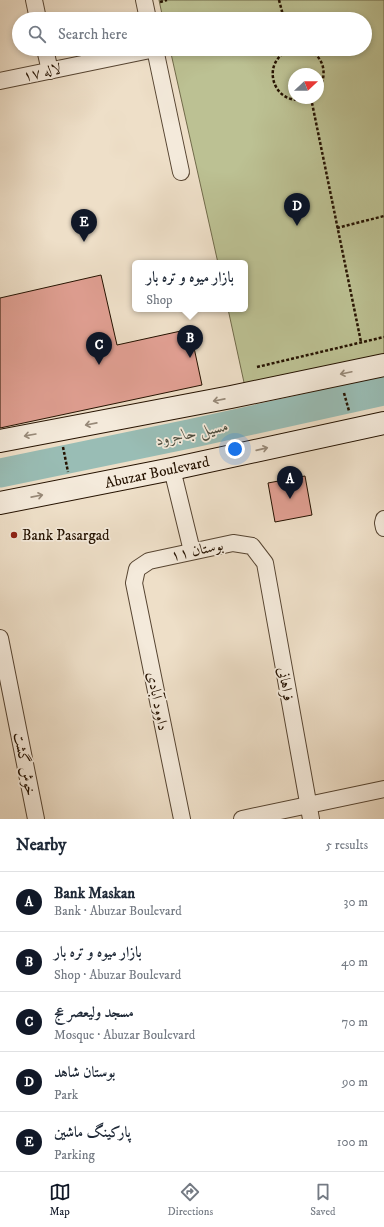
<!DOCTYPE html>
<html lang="en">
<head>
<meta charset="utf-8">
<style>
  :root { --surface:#fff; --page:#f6f6f7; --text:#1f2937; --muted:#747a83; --line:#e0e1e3; --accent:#111827 }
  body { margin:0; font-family:"IM FELL DW Pica",Amiri,serif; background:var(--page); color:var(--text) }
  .compass { position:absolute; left:288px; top:68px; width:36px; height:36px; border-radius:50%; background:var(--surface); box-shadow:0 2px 6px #0003; rotate:68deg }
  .you { position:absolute; left:235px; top:449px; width:14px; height:14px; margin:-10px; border:3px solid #fff; border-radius:50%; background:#1a73e8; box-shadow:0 0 0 6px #1a73e833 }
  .badge { display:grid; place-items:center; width:26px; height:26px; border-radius:50%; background:var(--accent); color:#fff; font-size:13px; font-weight:700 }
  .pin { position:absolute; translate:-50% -33px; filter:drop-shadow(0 1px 2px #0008) }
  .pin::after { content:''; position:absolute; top:21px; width:14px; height:12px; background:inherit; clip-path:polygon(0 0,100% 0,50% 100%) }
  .popup { position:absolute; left:132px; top:260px; width:116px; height:52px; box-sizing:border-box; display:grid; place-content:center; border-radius:6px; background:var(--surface); filter:drop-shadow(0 1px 3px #0005); font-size:13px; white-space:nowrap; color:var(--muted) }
  .popup b { font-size:15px; color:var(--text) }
  .popup::after { content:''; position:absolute; left:50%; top:100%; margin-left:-8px; border:8px solid transparent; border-top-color:var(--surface) }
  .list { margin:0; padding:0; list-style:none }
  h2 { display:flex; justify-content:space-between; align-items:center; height:52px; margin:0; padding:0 16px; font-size:17px }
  h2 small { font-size:13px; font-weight:400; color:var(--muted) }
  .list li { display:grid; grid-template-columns:26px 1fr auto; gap:12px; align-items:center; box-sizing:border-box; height:60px; padding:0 16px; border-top:1px solid var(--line) }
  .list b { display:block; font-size:15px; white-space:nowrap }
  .list p { margin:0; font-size:13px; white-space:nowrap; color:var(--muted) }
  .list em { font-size:13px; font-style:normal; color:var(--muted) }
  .icon { flex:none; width:22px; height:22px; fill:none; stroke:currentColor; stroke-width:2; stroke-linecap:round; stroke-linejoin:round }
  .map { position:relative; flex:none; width:384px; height:819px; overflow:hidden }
  .search { position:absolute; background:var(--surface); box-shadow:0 2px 6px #0003; left:12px; right:12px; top:12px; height:44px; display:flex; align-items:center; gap:10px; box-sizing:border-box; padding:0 14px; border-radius:22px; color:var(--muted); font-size:15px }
  .sheet { height:352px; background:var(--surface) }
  nav { display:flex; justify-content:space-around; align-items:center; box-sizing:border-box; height:56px; border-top:1px solid var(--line); background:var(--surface); font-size:11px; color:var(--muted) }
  nav a { display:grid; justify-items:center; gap:2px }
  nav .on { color:var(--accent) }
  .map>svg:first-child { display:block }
  .green { fill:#bcc193; stroke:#706a4a; fill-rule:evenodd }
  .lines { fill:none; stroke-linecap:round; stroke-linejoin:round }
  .river { stroke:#99bdb5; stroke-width:29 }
  .building { fill:#e09f92; stroke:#251200 }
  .street-casing { stroke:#574532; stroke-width:18 }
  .secondary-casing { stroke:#251200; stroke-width:24 }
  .path { stroke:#251200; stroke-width:2.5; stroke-dasharray:3 2; stroke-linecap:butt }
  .street { stroke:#f4eadb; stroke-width:16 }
  .secondary { stroke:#f4eadb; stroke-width:22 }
  .oneway { stroke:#978978 }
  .poi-dot { fill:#8f2418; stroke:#f4eadb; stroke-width:1.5 }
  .labels { text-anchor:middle; stroke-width:3.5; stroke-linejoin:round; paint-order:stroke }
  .street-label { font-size:15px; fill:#251200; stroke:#f4eadb }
  .poi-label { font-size:15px; fill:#251200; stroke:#f4eadb; text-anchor:start }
  .water-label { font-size:16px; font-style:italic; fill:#4e4e3f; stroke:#f4eadb }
</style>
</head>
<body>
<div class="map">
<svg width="384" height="819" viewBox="0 0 384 819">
  <rect width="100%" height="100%" fill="#eedfc8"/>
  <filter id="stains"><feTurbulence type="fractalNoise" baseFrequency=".005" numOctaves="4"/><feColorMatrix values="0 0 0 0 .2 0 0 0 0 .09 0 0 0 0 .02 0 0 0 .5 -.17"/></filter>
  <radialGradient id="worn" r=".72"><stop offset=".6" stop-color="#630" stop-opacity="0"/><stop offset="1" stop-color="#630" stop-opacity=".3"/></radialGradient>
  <!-- green -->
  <path class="green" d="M159 0H384V355L245 387 228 309H245V263H218L170 49H365V19H163ZM294 74H318V98H294Z"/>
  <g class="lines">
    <!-- river -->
    <path class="river" d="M0 473 189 434 384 391"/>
  </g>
  <!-- building -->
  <g class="building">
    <path d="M101 275 117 345 190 329 202 385 0 428V298Z"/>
    <path d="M305 476 312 515 275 522 268 483Z"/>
  </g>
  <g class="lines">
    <!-- street casing -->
    <g class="street-casing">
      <g id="street">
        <path d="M34 0 38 19"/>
        <path d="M144 0 148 19"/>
        <path d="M45 49 50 71"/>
        <path d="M155 49 181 172"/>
        <path d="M0 81 155 49"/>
        <path d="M172 469 192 551"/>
        <path d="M384 519 383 523 384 528"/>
        <path d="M0 638 36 819"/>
        <path d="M182 819 134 583 137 569 149 561 233 543 252 546 265 563 311 819"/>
        <path d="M242 819 384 789"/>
      </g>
    </g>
    <!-- secondary casing -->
    <g class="secondary-casing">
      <g id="secondary">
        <path d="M0 441 231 397 384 365"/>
        <path d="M0 503 172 469 384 423"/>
      </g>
    </g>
    <!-- path -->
    <g class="path">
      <path d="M279 0 284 19"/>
      <path d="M160 2 167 0"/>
      <path d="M292 49C257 61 274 110 308 98"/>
      <path d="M305 49C325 55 328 75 318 91"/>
      <path d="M311 98 361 342"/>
      <path d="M337 228 384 216"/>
      <path d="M257 367 384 337"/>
      <path d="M344 393 349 411"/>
      <path d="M63 447 68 472"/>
    </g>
    <!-- street -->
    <use href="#street" class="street"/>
    <!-- secondary -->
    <use href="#secondary" class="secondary"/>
  </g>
  <!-- one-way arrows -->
  <defs><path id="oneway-shaft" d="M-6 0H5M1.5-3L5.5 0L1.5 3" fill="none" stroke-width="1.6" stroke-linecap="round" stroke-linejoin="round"/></defs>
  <g class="oneway">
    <use href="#oneway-shaft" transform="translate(346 373) rotate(168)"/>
    <use href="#oneway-shaft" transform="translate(219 400) rotate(169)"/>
    <use href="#oneway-shaft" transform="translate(91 424) rotate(169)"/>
    <use href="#oneway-shaft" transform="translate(30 435) rotate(170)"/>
    <use href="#oneway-shaft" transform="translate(262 449) rotate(-13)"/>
    <use href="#oneway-shaft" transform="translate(37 496) rotate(-11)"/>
  </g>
  <!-- markers -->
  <circle class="poi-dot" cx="14" cy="535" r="4"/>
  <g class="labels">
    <!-- street labels -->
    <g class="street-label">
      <text transform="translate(42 72) rotate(-12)" y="5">لاله ۱۷</text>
      <text transform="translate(157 472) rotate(-12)" y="5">Abuzar Boulevard</text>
      <text transform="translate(197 550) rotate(-12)" y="5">بوستان ۱۱</text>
      <text transform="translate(286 684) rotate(80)" y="5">فراهانی</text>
      <text transform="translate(158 701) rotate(79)" y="5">داوود آبادی</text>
      <text transform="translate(25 764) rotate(79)" y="5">خوش گشت</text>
    </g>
    <!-- poi labels -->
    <g class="poi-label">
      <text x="22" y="540">Bank Pasargad</text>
    </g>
    <!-- water labels -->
    <g class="water-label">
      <text transform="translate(192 432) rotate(-12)" y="6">مسیل جاجرود</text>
    </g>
  </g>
  <rect width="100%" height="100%" filter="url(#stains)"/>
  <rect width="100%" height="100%" fill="url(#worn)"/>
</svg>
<svg class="compass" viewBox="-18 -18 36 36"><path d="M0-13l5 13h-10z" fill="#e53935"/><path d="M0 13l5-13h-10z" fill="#747a83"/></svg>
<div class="you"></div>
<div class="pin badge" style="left:290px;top:499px">A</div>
<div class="pin badge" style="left:190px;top:358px">B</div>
<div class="popup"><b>بازار میوه و تره بار</b>Shop</div>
<div class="pin badge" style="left:99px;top:365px">C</div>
<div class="pin badge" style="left:297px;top:226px">D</div>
<div class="pin badge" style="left:84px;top:242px">E</div>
<div class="search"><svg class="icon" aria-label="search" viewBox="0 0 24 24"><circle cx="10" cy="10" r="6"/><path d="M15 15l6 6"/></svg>Search here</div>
</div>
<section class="sheet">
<h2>Nearby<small>5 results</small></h2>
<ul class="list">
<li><span class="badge">A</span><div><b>Bank Maskan</b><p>Bank · Abuzar Boulevard</p></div><em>30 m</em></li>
<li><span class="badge">B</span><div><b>بازار میوه و تره بار</b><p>Shop · Abuzar Boulevard</p></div><em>40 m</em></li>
<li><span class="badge">C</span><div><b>مسجد ولیعصر عج</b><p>Mosque · Abuzar Boulevard</p></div><em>70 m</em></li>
<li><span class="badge">D</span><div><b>بوستان شاهد</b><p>Park</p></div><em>90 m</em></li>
<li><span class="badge">E</span><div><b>پارکینگ ماشین</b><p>Parking</p></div><em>100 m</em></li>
</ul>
</section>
<nav>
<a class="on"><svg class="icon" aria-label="map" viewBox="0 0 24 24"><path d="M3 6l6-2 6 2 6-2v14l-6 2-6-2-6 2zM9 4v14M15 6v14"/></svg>Map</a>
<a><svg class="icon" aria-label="directions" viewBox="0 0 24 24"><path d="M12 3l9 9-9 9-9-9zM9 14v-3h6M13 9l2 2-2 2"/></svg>Directions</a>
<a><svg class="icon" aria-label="saved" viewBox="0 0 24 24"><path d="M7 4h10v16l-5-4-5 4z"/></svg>Saved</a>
</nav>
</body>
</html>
